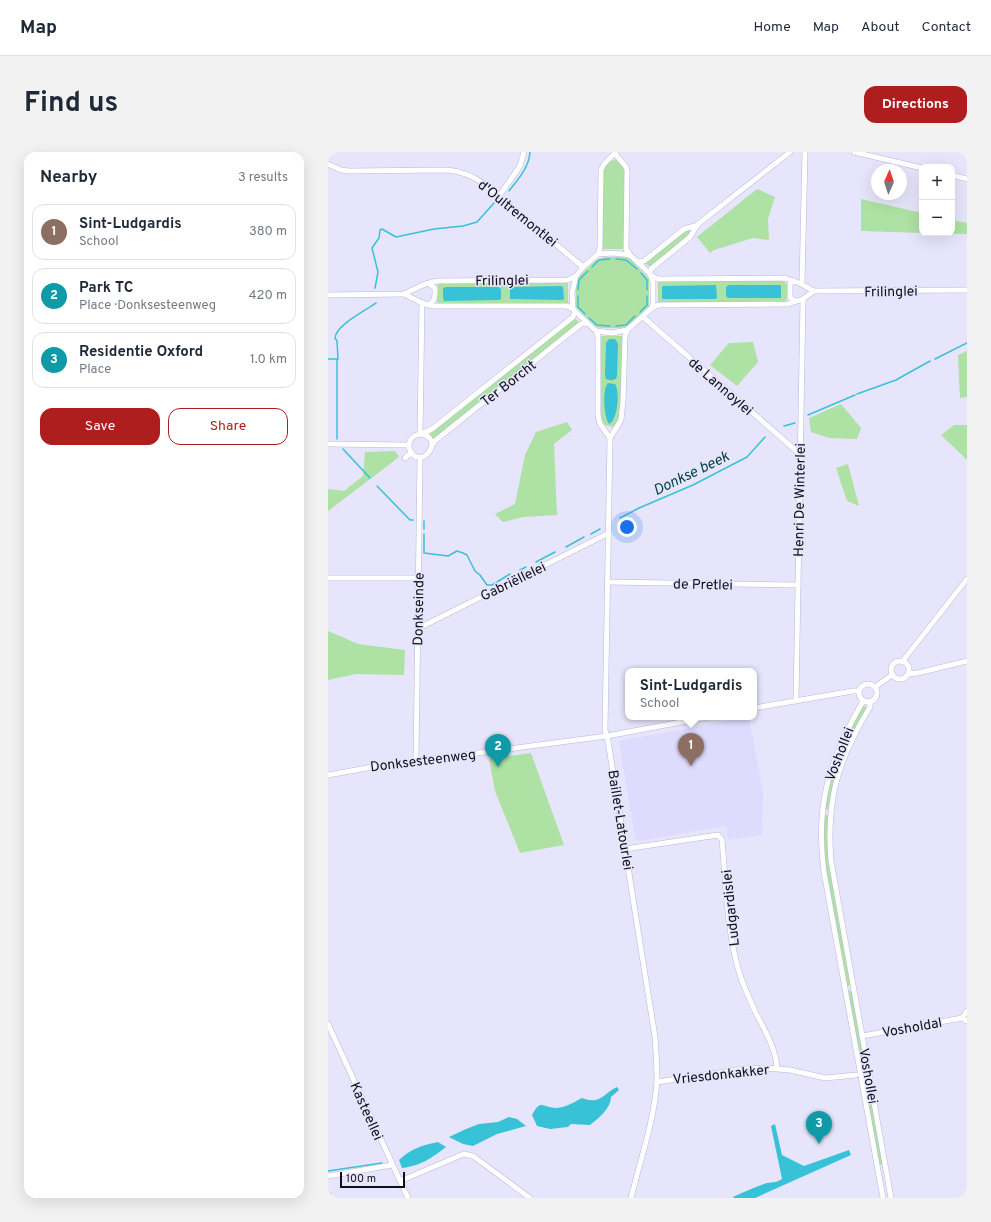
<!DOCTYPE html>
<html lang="en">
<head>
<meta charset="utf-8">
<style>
  :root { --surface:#fff; --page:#f2f2f3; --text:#1f2937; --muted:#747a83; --line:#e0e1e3; --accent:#af1e1e }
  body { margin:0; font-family:Overpass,sans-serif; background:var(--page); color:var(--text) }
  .controls { position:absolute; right:12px; top:12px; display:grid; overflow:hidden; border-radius:8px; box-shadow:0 4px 16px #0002 }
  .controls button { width:36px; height:36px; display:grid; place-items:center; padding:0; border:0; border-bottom:1px solid var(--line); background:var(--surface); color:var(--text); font:20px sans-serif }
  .compass { position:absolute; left:543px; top:12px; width:36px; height:36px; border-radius:50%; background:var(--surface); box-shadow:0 4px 16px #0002; rotate:3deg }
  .scale { position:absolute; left:12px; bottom:10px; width:65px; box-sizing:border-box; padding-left:4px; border:2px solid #110f1b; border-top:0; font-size:11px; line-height:14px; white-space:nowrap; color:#110f1b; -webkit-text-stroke:3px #e7e5fb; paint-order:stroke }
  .you { position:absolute; left:299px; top:375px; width:14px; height:14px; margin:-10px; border:3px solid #fff; border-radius:50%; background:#1a73e8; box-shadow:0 0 0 6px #1a73e833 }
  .badge { display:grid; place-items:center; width:26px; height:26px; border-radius:50%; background:var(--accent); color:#fff; font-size:13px; font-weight:700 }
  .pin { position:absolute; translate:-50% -33px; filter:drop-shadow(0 1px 2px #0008) }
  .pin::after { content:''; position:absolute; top:21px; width:14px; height:12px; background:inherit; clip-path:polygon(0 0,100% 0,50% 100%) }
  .popup { position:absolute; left:297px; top:516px; width:132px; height:52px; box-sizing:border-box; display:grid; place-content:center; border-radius:8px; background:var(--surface); filter:drop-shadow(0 1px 3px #0005); font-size:13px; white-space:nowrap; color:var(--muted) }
  .popup b { font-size:15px; color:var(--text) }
  .popup::after { content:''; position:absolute; left:50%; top:100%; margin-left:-8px; border:8px solid transparent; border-top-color:var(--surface) }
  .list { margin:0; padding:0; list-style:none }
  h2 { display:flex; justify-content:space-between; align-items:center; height:52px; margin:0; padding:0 16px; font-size:17px }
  h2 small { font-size:13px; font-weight:400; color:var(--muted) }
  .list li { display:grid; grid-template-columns:26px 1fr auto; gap:12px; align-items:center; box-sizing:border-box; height:56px; margin:0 8px 8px; padding:0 8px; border:1px solid var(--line); border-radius:12px }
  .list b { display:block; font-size:15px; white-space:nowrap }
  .list p { margin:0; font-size:13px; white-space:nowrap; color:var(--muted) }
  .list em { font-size:13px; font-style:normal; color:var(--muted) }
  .actions { display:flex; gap:8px; padding:12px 16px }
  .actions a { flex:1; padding:9px 0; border:1px solid var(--accent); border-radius:12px; text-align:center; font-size:14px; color:var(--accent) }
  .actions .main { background:var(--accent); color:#fff }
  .map { position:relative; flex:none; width:639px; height:1046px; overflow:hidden; border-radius:12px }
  header { display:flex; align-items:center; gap:24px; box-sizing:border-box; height:56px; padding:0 20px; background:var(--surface); border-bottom:1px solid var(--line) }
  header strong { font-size:19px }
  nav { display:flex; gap:22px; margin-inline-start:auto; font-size:14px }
  .intro { display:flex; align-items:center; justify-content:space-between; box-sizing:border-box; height:96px; padding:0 24px }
  h1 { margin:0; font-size:28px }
  .button { padding:10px 18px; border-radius:12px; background:var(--accent); color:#fff; font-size:14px; font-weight:700 }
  main { display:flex; gap:24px; padding:0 24px }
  aside { flex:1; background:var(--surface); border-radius:12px; box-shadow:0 4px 16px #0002 }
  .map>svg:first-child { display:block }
  .built { fill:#dfdbfe }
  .green { fill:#aee1a4 }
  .water { fill:#38c2d7 }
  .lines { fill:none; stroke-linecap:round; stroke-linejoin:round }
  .stream { stroke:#38c2d7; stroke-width:1.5 }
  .minor-casing { stroke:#bbb6d9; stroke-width:6 }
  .minor { stroke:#fff; stroke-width:5 }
  .labels { text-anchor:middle; stroke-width:3; stroke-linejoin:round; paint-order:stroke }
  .street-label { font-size:14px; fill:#110f1b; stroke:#e7e5fb }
  .water-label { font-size:15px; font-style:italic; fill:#003f48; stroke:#e7e5fb }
</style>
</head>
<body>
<header>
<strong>Map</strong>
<nav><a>Home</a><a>Map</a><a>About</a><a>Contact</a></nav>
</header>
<div class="intro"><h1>Find us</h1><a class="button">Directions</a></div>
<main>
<aside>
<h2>Nearby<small>3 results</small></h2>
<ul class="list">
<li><span class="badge" style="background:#8d6e63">1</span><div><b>Sint-Ludgardis</b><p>School</p></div><em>380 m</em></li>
<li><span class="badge" style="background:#0f9aa8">2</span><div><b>Park TC</b><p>Place · Donksesteenweg</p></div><em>420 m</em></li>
<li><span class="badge" style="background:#0f9aa8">3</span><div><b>Residentie Oxford</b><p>Place</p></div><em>1.0 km</em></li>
</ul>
<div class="actions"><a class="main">Save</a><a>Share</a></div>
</aside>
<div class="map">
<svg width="639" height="1046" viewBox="0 0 639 1046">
  <rect width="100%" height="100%" fill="#e7e5fb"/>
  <!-- built -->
  <path class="built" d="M421 565 435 640 434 683 400 688 398 674 311 689 307 686 291 589Z"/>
  <!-- green -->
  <g class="green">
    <path d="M287 8 291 9 297 16 296 97H274L275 16 282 9Z"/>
    <path d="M429 37 447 45 440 67 441 88 425 86 386 98 382 101 369 85Z"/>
    <path d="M533 47 594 61V81L533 79Z"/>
    <path d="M624 68 639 71V82L599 81H624Z"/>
    <path d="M357 78 362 79 363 81 322 115 317 111Z"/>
    <path d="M276 105H296L302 107 321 127V154L302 173 293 176H273L268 175 248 155V128L249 126 268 108Z"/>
    <path d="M331 129H455C462 132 461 144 457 150L330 151V130Z"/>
    <path d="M112 131 238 130 240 131V151L112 153 109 150V134Z"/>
    <path d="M247 166 252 171 107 287 104 286 102 284V281Z"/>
    <path d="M273 184H294L295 186 294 247 291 269 285 275 277 273 274 268 272 252Z"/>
    <path d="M425 190 430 210 409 234 382 213 401 191Z"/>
    <path d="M639 199V245L632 246 630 203Z"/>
    <path d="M513 252 533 276 529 287 501 286 483 280 481 266Z"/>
    <path d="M239 270 244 278 226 292 229 363 195 365 175 370 167 362 187 352 197 303 208 280Z"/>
    <path d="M626 273H639V308L613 283Z"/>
    <path d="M67 299 71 305 0 359V337L16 339 35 324 37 300Z"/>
    <path d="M520 312 531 354 519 349 508 316Z"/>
    <path d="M0 479 30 492 77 498 76 523 28 522 0 528Z"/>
    <path d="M534 554 540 555C518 588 508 618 501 656L499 658 497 657 499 640 510 600Z"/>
    <path d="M203 601 236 693 192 701 167 639 161 607Z"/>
    <path d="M497 662 500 664V692L502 713 523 832 521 834H519L496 708V663Z"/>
    <path d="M520 838 524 840 537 913 533 914 519 840Z"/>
    <path d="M539 925 555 1011 553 1013 551 1012 535 926Z"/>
  </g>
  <!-- water -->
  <g class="water">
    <path d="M388 133 389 145 388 147H335L334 146V135L335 134Z"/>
    <path d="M401 133H452L453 134V146H400L398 144V135Z"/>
    <path d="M233 134 235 135 236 147 234 148 182 147V136L184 135Z"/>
    <path d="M117 135H170L173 137V147L171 148 116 149 115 146V137Z"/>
    <path d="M281 187H287L290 192 289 224C288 229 283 229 278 227L277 223 278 191Z"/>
    <path d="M280 231 287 232C292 239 290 268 281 272 276 266 274 237 280 231Z"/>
    <path d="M289 935 291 938 283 945C283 956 271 966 262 973L243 972 240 975 222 977 209 974 204 963C213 947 213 955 227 956 237 956 246 950 254 946 272 953 275 942 289 935Z"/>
    <path d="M181 965 189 967 198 974 169 982 145 994 135 992 121 985 138 977 151 972 170 970Z"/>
    <path d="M447 972 454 1003 476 1014 521 998 523 1003 427 1046H406L405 1045C416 1040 427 1035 439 1031 444 1030 448 1031 454 1027L443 974Z"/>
    <path d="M110 990 118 995C102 1007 94 1013 74 1016L71 1008C82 997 95 993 110 990Z"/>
  </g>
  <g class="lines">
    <!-- stream -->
    <g class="stream">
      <path d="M181 39C190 27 201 16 202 0"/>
      <path d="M288 107 298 108 309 117"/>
      <path d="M264 115 271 108 282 107"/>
      <path d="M313 121 319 128V138"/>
      <path d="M47 136 50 120 44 96 51 86 52 78 54 77 68 85 106 77 135 74 149 70 166 51"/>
      <path d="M250 138 251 128 260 119"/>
      <path d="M250 144V155L257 162"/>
      <path d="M312 160 319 153V144"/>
      <path d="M261 166 269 173 282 174"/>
      <path d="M288 174 298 173 307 164"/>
      <path d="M0 207H10L9 189 7 186C8 173 37 159 48 151"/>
      <path d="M607 207 639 191"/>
      <path d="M529 242 568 228 602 209"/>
      <path d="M480 263 527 243"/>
      <path d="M456 274 467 271"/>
      <path d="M9 287V207"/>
      <path d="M15 297 42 326"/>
      <path d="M49 334 82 368H85"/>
      <path d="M292 366 311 356 365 333 419 305 437 285"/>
      <path d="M96 377V369"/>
      <path d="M96 382V401L120 404 129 399 135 401 139 403 147 419 152 423 159 433H164L182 422"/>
      <path d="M263 382 272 377"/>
      <path d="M238 395 256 385"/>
      <path d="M208 410 227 400"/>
      <path d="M192 418 198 415"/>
      <path d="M0 1019 54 1011"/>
    </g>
    <!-- minor casing -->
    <g class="minor-casing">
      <g id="minor">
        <path d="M287 0C289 8 297 10 299 18L298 97 302 103"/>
        <path d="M526 0 594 16"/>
        <path d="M0 12 13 18 21 19 119 18C133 19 145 24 156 32L255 115"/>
        <path d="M624 23 639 27"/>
        <path d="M171 44 192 14 196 0"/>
        <path d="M285 101 302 103 322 122 325 130V152L324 156 299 178 284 181 268 179 245 157 244 141 248 124 255 115 270 102Z"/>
        <path d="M270 102 272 96 273 18 276 12 287 1"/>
        <path d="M311 110 316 109 356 77 370 73"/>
        <path d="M322 121 323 117 362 85 370 72 462 0"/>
        <path d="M324 124 330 127 457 126 471 131 486 139"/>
        <path d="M466 129 462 132V145L465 148 468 149"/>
        <path d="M474 132 477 0"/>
        <path d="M76 142 94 151 105 154H239L245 157"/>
        <path d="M0 143 76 142 97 132 109 129 240 128 248 124"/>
        <path d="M99 153C108 150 107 144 107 136L101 132"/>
        <path d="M324 156 330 153 460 152 475 147 486 139 639 138"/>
        <path d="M315 165 472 302"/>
        <path d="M299 178 297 185 295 249 293 268 282 286 277 578 280 589 327 885C328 899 329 914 329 928 327 966 312 1009 303 1046"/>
        <path d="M268 179 270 184V263L272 272 282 286"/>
        <path d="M92 282C120 286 91 322 81 296 80 281 94 283 104 277L245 165 247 159"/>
        <path d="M92 282 94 151"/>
        <path d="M0 292 80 293"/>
        <path d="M104 293 108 288 253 172 259 171"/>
        <path d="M77 306 83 301"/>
        <path d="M0 426H90"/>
        <path d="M279 430 470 433"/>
        <path d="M89 477 281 381"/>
        <circle cx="572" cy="518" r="9"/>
        <path d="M574 510 639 427"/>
        <path d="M580 522 590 521 639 509"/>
        <circle cx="540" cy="541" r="9"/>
        <path d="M547 535 564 523"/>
        <path d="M534 547V551C501 608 487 654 496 720L555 1046"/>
        <path d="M468 549 475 147"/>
        <path d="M542 549V555C510 608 498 646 503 709L563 1046"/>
        <path d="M426 556 525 539H531"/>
        <path d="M88 609 92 305"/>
        <path d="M0 623 50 614 279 584 380 565"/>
        <path d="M297 697 390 683 394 688C398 731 399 785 413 826 418 839 423 851 429 863 437 879 448 897 449 916"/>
        <path d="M634 866 639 859"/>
        <path d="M634 866 639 869"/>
        <path d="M0 872 80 1046"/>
        <path d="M534 884 634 866"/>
        <path d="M329 930 416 917 436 916 462 918 497 926 528 923"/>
        <path d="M0 1024 64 1013"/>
        <path d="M72 1029 131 1004 136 1002 145 1004 202 1046"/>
        <path d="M0 1042 1 1046"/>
      </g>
    </g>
    <!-- minor -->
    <use href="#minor" class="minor"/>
  </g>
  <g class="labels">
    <!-- street labels -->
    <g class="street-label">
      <text transform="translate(190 61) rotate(39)" y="5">d'Oultremontlei</text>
      <text transform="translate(174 128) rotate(-1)" y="5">Frilinglei</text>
      <text transform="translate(563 139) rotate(-1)" y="5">Frilinglei</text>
      <text transform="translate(180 231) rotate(-38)" y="5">Ter Borcht</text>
      <text transform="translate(393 234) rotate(41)" y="5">de Lannoylei</text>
      <text transform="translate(471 348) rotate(-89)" y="5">Henri De Winterlei</text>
      <text transform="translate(185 429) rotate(-26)" y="5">Gabriëllelei</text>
      <text transform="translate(375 432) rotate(1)" y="5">de Pretlei</text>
      <text transform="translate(90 457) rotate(-89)" y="5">Donkseinde</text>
      <text transform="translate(511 602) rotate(-69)" y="5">Voshollei</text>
      <text transform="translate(95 608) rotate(-7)" y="5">Donksesteenweg</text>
      <text transform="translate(293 668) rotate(81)" y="5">Baillet-Latourlei</text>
      <text transform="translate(402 756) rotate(-96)" y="5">Ludgardislei</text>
      <text transform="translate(584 875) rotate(-10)" y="5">Vosholdal</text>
      <text transform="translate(393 922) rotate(-6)" y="5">Vriesdonkakker</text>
      <text transform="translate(541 924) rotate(80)" y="5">Voshollei</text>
      <text transform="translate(39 959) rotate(66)" y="5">Kasteellei</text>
    </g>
    <!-- water labels -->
    <g class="water-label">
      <text transform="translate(363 321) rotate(-26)" y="5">Donkse beek</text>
    </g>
  </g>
</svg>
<div class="controls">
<button>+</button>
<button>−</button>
</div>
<svg class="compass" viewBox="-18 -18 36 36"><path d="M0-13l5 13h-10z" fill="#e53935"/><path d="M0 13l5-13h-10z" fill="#747a83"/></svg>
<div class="scale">100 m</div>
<div class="you"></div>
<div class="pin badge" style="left:363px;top:614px;background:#8d6e63">1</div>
<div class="popup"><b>Sint-Ludgardis</b>School</div>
<div class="pin badge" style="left:170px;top:615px;background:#0f9aa8">2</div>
<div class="pin badge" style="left:491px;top:992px;background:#0f9aa8">3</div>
</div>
</main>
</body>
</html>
